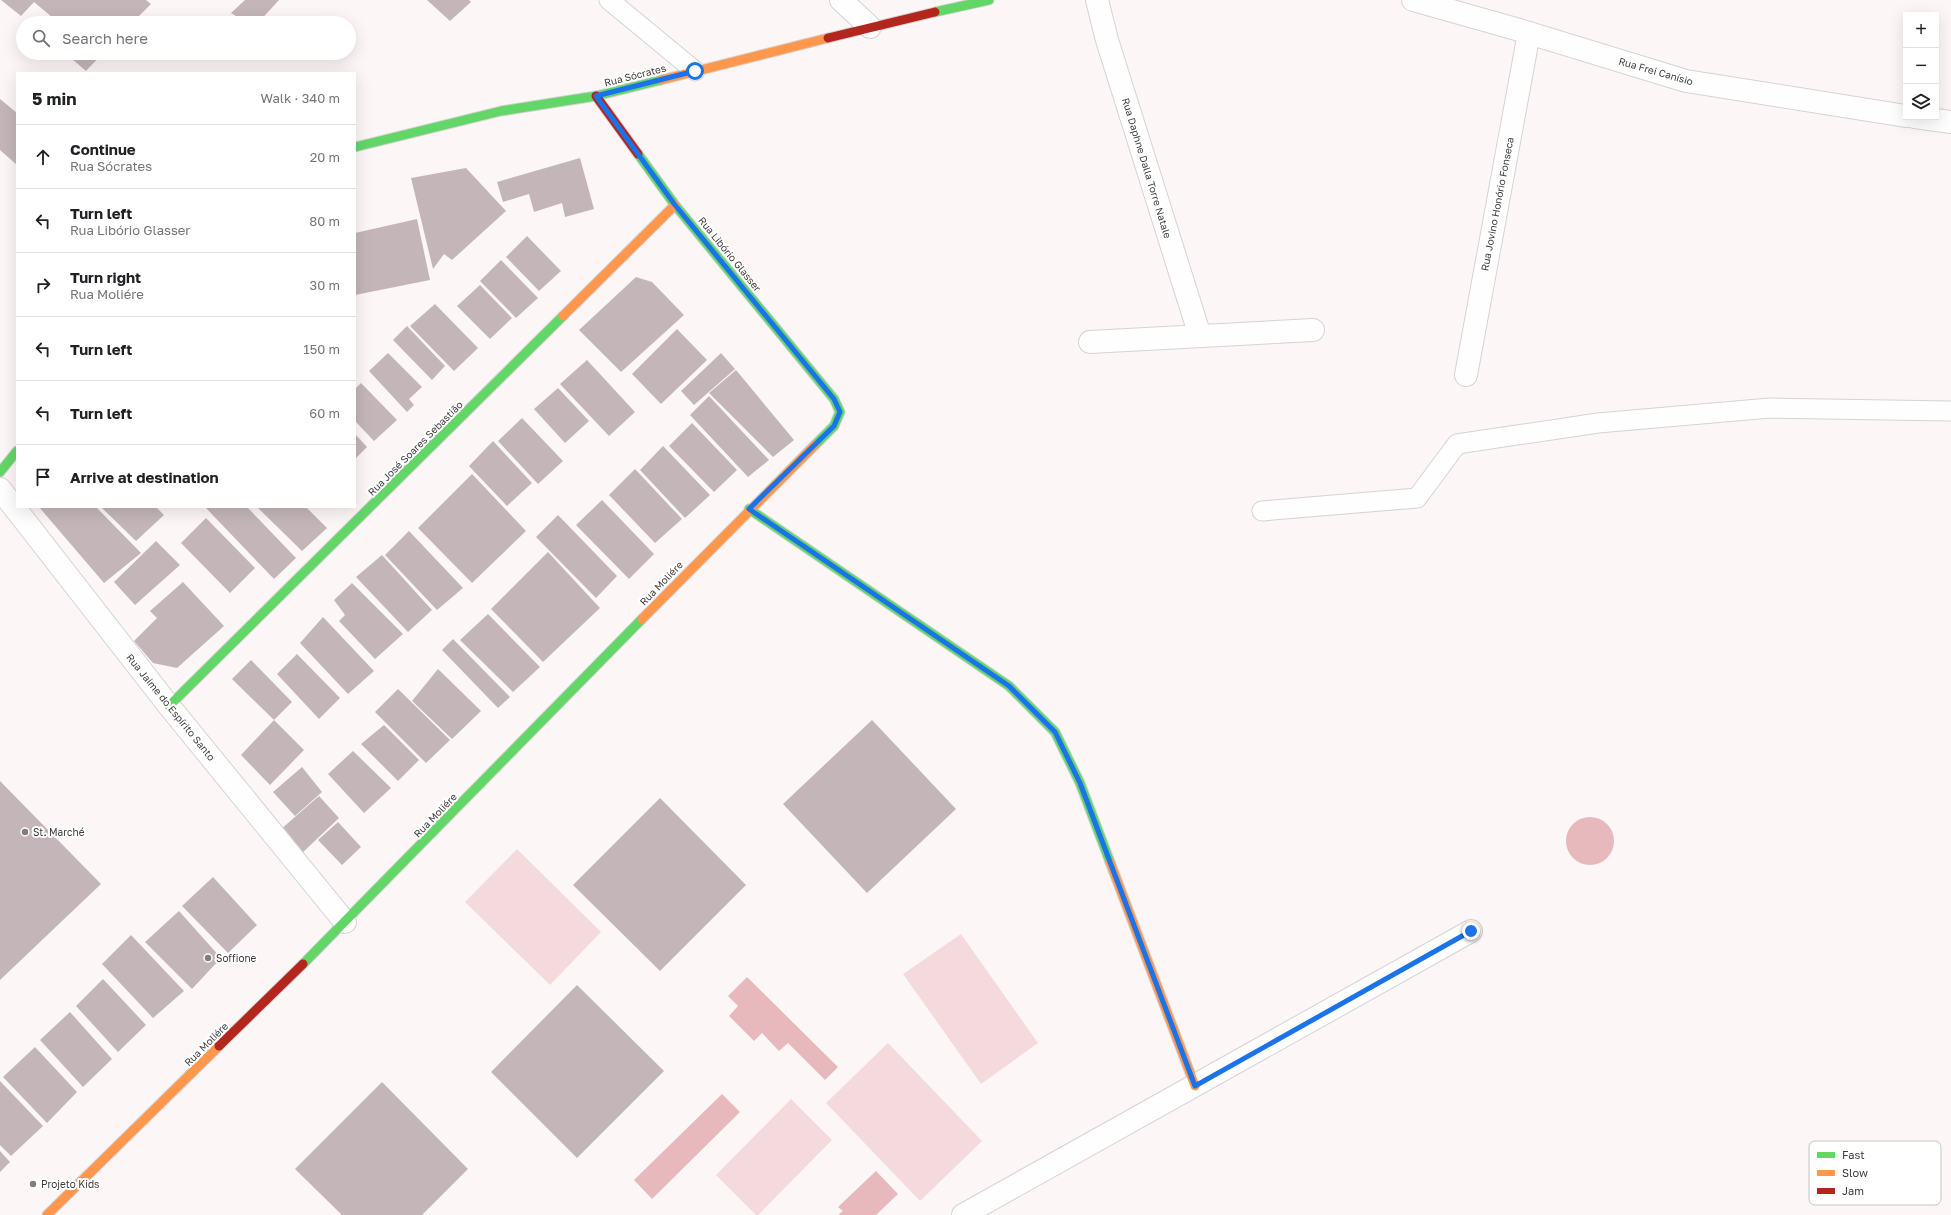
<!DOCTYPE html>
<html lang="en">
<head>
<meta charset="utf-8">
<style>
  :root { --surface:#fff; --page:#f2f2f2; --text:#202124; --muted:#757577; --line:#e0e0e0 }
  body { margin:0; font-family:"Golos Text",sans-serif; background:var(--page); color:var(--text) }
  .controls { position:absolute; right:12px; top:12px; display:grid; overflow:hidden; border-radius:0px; box-shadow:0 4px 16px #0002 }
  .controls button { width:36px; height:36px; display:grid; place-items:center; padding:0; border:0; border-bottom:1px solid var(--line); background:var(--surface); color:var(--text); font:20px sans-serif }
  .stop { position:absolute; width:12px; height:12px; margin:-9px; border:3px solid #1a73e8; border-radius:50%; background:#fff }
  .stop.end { background:#1a73e8; border-color:#fff; box-shadow:0 1px 4px #0008 }
  .list { margin:0; padding:0; list-style:none }
  h2 { display:flex; justify-content:space-between; align-items:center; height:52px; margin:0; padding:0 16px; font-size:17px }
  h2 small { font-size:13px; font-weight:400; color:var(--muted) }
  .list li { display:grid; grid-template-columns:26px 1fr auto; gap:12px; align-items:center; box-sizing:border-box; height:64px; padding:0 16px; border-top:1px solid var(--line) }
  .list b { display:block; font-size:15px; white-space:nowrap }
  .list p { margin:0; font-size:13px; white-space:nowrap; color:var(--muted) }
  .list em { font-size:13px; font-style:normal; color:var(--muted) }
  .icon { flex:none; width:22px; height:22px; fill:none; stroke:currentColor; stroke-width:2; stroke-linecap:round; stroke-linejoin:round }
  .map { position:relative; flex:none; width:1951px; height:1215px; overflow:hidden }
  .search { position:absolute; background:var(--surface); box-shadow:0 4px 16px #0002; left:16px; top:16px; width:340px; height:44px; display:flex; align-items:center; gap:10px; box-sizing:border-box; padding:0 14px; border-radius:22px; color:var(--muted); font-size:15px }
  .panel { position:absolute; background:var(--surface); box-shadow:0 4px 16px #0002; left:16px; top:72px; width:340px; height:436px; border-radius:0px }
  .map>svg:first-child { display:block }
  .green { fill:#f5dadd }
  .water { fill:#e7b8bc }
  .building { fill:#c4b6b8 }
  .lines { fill:none; stroke-linecap:round; stroke-linejoin:round }
  .lane-casing { stroke:#d7d2d3; stroke-width:21 }
  .street-casing { stroke:#d7d2d3; stroke-width:24 }
  .fast-casing { stroke:#d7d2d3; stroke-width:11 }
  .slow-casing { stroke:#d7d2d3; stroke-width:11 }
  .jam-casing { stroke:#d7d2d3; stroke-width:11 }
  .lane { stroke:#fffefe; stroke-width:19 }
  .street { stroke:#fffefe; stroke-width:22 }
  .fast { stroke:#63d668; stroke-width:9 }
  .slow { stroke:#ff974d; stroke-width:9 }
  .jam { stroke:#b3261e; stroke-width:9 }
  .route { stroke:#1a73e8; stroke-width:5 }
  .poi-dot { fill:#827d7d; stroke:#fff; stroke-width:1.5 }
  .labels { text-anchor:middle; stroke-width:4; stroke-linejoin:round; paint-order:stroke }
  .street-label { font-size:10px; fill:#403c3c; stroke:#fff }
  .poi-label { font-size:10px; fill:#403c3c; stroke:#fff; text-anchor:start }
  .key { fill:#fff; stroke:#c6c4c4; stroke-width:1 }
  .key-label { font-size:11px; fill:#403c3c }
</style>
</head>
<body>
<div class="map">
<svg width="1951" height="1215" viewBox="0 0 1951 1215">
  <rect width="100%" height="100%" fill="#fcf6f7"/>
  <!-- green -->
  <g class="green">
    <path d="M517 849 601 932 550 985 465 902Z"/>
    <path d="M961 934 1038 1043 981 1084 903 974Z"/>
    <path d="M888 1043 982 1141 920 1201 826 1103Z"/>
    <path d="M791 1099 832 1140 758 1215H756L716 1175Z"/>
  </g>
  <!-- water -->
  <g class="water">
    <circle cx="1590" cy="841" r="24"/>
    <path d="M747 977 838 1067 825 1080 788 1043 779 1051 762 1033 754 1041 729 1016 738 1006 728 996Z"/>
    <path d="M722 1094 740 1112 652 1199 634 1180Z"/>
    <path d="M876 1171 898 1194 876 1215H838L843 1211 838 1207Z"/>
  </g>
  <!-- building -->
  <g class="building">
    <path d="M1 0H146L151 4 132 23H59L34 2 21 16Z"/>
    <path d="M245 0H279L258 23H247L231 13Z"/>
    <path d="M427 0H469L471 2 450 21Z"/>
    <path d="M65 53H103L86 71Z"/>
    <path d="M0 99 17 113V165L0 150Z"/>
    <path d="M580 158 594 209 565 217 562 203 534 212 529 194 503 202 497 182Z"/>
    <path d="M466 168 506 211 452 260 444 254 433 269 411 178Z"/>
    <path d="M417 219 430 280 355 295V233Z"/>
    <path d="M527 236 561 271 539 291 506 257Z"/>
    <path d="M501 260 538 298 516 318 480 281Z"/>
    <path d="M636 277 652 282 684 315 621 372 579 330Z"/>
    <path d="M480 285 512 318 490 339 457 306Z"/>
    <path d="M435 304 478 348 454 371 410 326Z"/>
    <path d="M407 326 445 366 432 380 393 340Z"/>
    <path d="M677 329 707 360 661 404 632 374Z"/>
    <path d="M388 353 422 387 409 399 414 405 407 412 369 371Z"/>
    <path d="M721 353 735 369 694 405 681 391Z"/>
    <path d="M587 360 635 412 609 436 560 384Z"/>
    <path d="M736 370 794 440 773 457 709 393Z"/>
    <path d="M361 383 397 420 374 441 355 421V389Z"/>
    <path d="M558 388 589 421 565 443 534 409Z"/>
    <path d="M709 396 769 460 748 477 690 415Z"/>
    <path d="M522 418 563 461 538 484 498 441Z"/>
    <path d="M692 423 737 470 714 492 669 446Z"/>
    <path d="M355 434 367 447 355 459Z"/>
    <path d="M493 441 532 483 507 506 469 466Z"/>
    <path d="M663 446 710 495 685 518 640 470Z"/>
    <path d="M635 469 682 519 655 543 609 495Z"/>
    <path d="M472 474 526 531 472 583 418 528Z"/>
    <path d="M602 500 654 554 629 579 576 525Z"/>
    <path d="M39 507H96L141 553 104 583Z"/>
    <path d="M101 507H156L164 515 136 541Z"/>
    <path d="M205 507H247L296 558 274 579Z"/>
    <path d="M257 507H306L327 528 302 551Z"/>
    <path d="M558 515 617 576 596 598 536 537Z"/>
    <path d="M206 518 255 568 230 593 181 543Z"/>
    <path d="M409 531 463 588 437 610 385 555Z"/>
    <path d="M156 541 180 565 135 605 114 582Z"/>
    <path d="M548 552 600 608 543 662 491 609Z"/>
    <path d="M382 555 432 610 408 632 356 577Z"/>
    <path d="M183 582 224 626 177 668 153 663 134 641 157 618 150 611Z"/>
    <path d="M352 583 403 634 375 659 339 621 345 615 334 600Z"/>
    <path d="M488 614 540 667 513 692 460 640Z"/>
    <path d="M323 617 374 671 348 694 300 643Z"/>
    <path d="M453 639 510 697 498 708 442 650Z"/>
    <path d="M297 654 340 698 319 719 277 674Z"/>
    <path d="M251 660 292 702 274 720 232 679Z"/>
    <path d="M438 669 481 711 452 739 412 701Z"/>
    <path d="M398 689 450 740 426 763 375 712Z"/>
    <path d="M274 720 304 750 270 785 241 755Z"/>
    <path d="M872 720 956 809 867 893 783 804Z"/>
    <path d="M384 725 419 760 398 781 361 744Z"/>
    <path d="M353 751 391 788 364 813 328 774Z"/>
    <path d="M302 767 322 792 295 816 273 792Z"/>
    <path d="M0 781 101 884 0 980Z"/>
    <path d="M319 796 339 818 301 854 280 830Z"/>
    <path d="M660 798 746 885 660 971 573 885Z"/>
    <path d="M338 822 361 847 342 865 318 840Z"/>
    <path d="M213 877 257 925 228 953 182 906Z"/>
    <path d="M179 911 221 958 192 989 145 942Z"/>
    <path d="M131 935 184 991 153 1018 102 964Z"/>
    <path d="M103 979 146 1025 118 1052 76 1006Z"/>
    <path d="M577 985 664 1071 577 1158 491 1072Z"/>
    <path d="M70 1012 112 1059 83 1087 40 1040Z"/>
    <path d="M35 1047 77 1092 47 1123 3 1077Z"/>
    <path d="M0 1081 43 1126 11 1156 0 1145Z"/>
    <path d="M382 1082 468 1169 422 1215H342L295 1169Z"/>
    <path d="M0 1151 10 1162 0 1172Z"/>
  </g>
  <g class="lines">
    <!-- lane casing -->
    <g class="lane-casing">
      <g id="lane">
        <path d="M609 0 695 71"/>
        <path d="M1262 511 1417 498 1457 444 1598 423 1770 408 1951 411"/>
      </g>
    </g>
    <!-- street casing -->
    <g class="street-casing">
      <g id="street">
        <path d="M841 0 870 27"/>
        <path d="M1097 0 1107 40 1200 336"/>
        <path d="M1413 0 1516 29 1686 81 1906 116"/>
        <path d="M1915 117 1951 122"/>
        <path d="M1090 342 1313 330"/>
        <path d="M1466 375 1529 33"/>
        <path d="M0 489 169 706 345 922"/>
        <path d="M963 1215 1471 931"/>
      </g>
    </g>
    <!-- fast casing -->
    <g class="fast-casing">
      <g id="fast">
        <path d="M935 12 989 0"/>
        <path d="M355 147 501 111 596 96 661 80"/>
        <path d="M638 154 675 205 834 399 840 412 834 426 815 445"/>
        <path d="M0 472 17 451"/>
        <path d="M749 509 1009 686 1055 732 1080 783 1110 862"/>
        <path d="M169 706 563 316"/>
        <path d="M303 964 642 619"/>
      </g>
    </g>
    <!-- slow casing -->
    <g class="slow-casing">
      <g id="slow">
        <path d="M661 80 828 38"/>
        <path d="M563 316 675 205"/>
        <path d="M642 619 815 445"/>
        <path d="M1110 862 1195 1086"/>
        <path d="M47 1215 219 1046"/>
      </g>
    </g>
    <!-- jam casing -->
    <g class="jam-casing">
      <g id="jam">
        <path d="M828 38 935 12"/>
        <path d="M596 96 638 154"/>
        <path d="M219 1046 303 964"/>
      </g>
    </g>
    <!-- lane -->
    <use href="#lane" class="lane"/>
    <!-- street -->
    <use href="#street" class="street"/>
    <!-- fast -->
    <use href="#fast" class="fast"/>
    <!-- slow -->
    <use href="#slow" class="slow"/>
    <!-- jam -->
    <use href="#jam" class="jam"/>
  </g>
  <g class="lines">
    <!-- route -->
    <path class="route" d="M695 71 596 96 675 205 834 399 840 412 834 426 749 509 1009 686 1055 732 1080 783 1195 1086 1471 931"/>
  </g>
  <!-- markers -->
  <g class="poi-dot">
    <circle cx="25" cy="832" r="4"/>
    <circle cx="208" cy="958" r="4"/>
    <circle cx="33" cy="1184" r="4"/>
  </g>
  <g class="labels">
    <!-- street labels -->
    <g class="street-label">
      <text transform="translate(1656 71) rotate(16)" y="4">Rua Frei Canísio</text>
      <text transform="translate(635 75) rotate(-14)" y="4">Rua Sócrates</text>
      <text transform="translate(1147 168) rotate(73)" y="4">Rua Daphne Dalla Torre Natale</text>
      <text transform="translate(1497 204) rotate(-79)" y="4">Rua Jovino Honório Fonseca</text>
      <text transform="translate(730 254) rotate(51)" y="4">Rua Libório Glasser</text>
      <text transform="translate(415 448) rotate(-45)" y="4">Rua José Soares Sebastião</text>
      <text transform="translate(661 583) rotate(-46)" y="4">Rua Moliére</text>
      <text transform="translate(171 707) rotate(51)" y="4">Rua Jaime do Espírito Santo</text>
      <text transform="translate(435 815) rotate(-46)" y="4">Rua Moliére</text>
      <text transform="translate(206 1044) rotate(-45)" y="4">Rua Moliére</text>
    </g>
    <!-- poi labels -->
    <g class="poi-label">
      <text x="33" y="836">St. Marché</text>
      <text x="216" y="962">Soffione</text>
      <text x="41" y="1188">Projeto Kids</text>
    </g>
  </g>
  <!-- legend -->
  <rect x="1809" y="1141" width="132" height="64" rx="6" class="key"/>
  <rect x="1817" y="1152" width="18" height="6" fill="#63d668"/>
  <rect x="1817" y="1170" width="18" height="6" fill="#ff974d"/>
  <rect x="1817" y="1188" width="18" height="6" fill="#b3261e"/>
  <g class="key-label">
    <text x="1842" y="1159">Fast</text>
    <text x="1842" y="1177">Slow</text>
    <text x="1842" y="1195">Jam</text>
  </g>
</svg>
<div class="controls">
<button>+</button>
<button>−</button>
<button><svg class="icon" aria-label="layers" viewBox="0 0 24 24"><path d="M12 4l9 5-9 5-9-5zM3 14l9 5 9-5"/></svg></button>
</div>
<div class="stop" style="left:695px;top:71px"></div>
<div class="stop end" style="left:1471px;top:931px"></div>
<div class="search"><svg class="icon" aria-label="search" viewBox="0 0 24 24"><circle cx="10" cy="10" r="6"/><path d="M15 15l6 6"/></svg>Search here</div>
<section class="panel">
<h2>5 min<small>Walk · 340 m</small></h2>
<ul class="list">
<li><svg class="icon" aria-label="ahead" viewBox="0 0 24 24"><path d="M12 20V5M6 11l6-6 6 6"/></svg><div><b>Continue</b><p>Rua Sócrates</p></div><em>20 m</em></li>
<li><svg class="icon" aria-label="left" viewBox="0 0 24 24"><path d="M17 20v-9H6M10 6l-5 5 5 5"/></svg><div><b>Turn left</b><p>Rua Libório Glasser</p></div><em>80 m</em></li>
<li><svg class="icon" aria-label="right" viewBox="0 0 24 24"><path d="M7 20v-9h11M14 6l5 5-5 5"/></svg><div><b>Turn right</b><p>Rua Moliére</p></div><em>30 m</em></li>
<li><svg class="icon" aria-label="left" viewBox="0 0 24 24"><path d="M17 20v-9H6M10 6l-5 5 5 5"/></svg><div><b>Turn left</b></div><em>150 m</em></li>
<li><svg class="icon" aria-label="left" viewBox="0 0 24 24"><path d="M17 20v-9H6M10 6l-5 5 5 5"/></svg><div><b>Turn left</b></div><em>60 m</em></li>
<li><svg class="icon" aria-label="arrive" viewBox="0 0 24 24"><path d="M6 21V4h12l-3 4 3 4H6"/></svg><div><b>Arrive at destination</b></div></li>
</ul>
</section>
</div>
</body>
</html>
